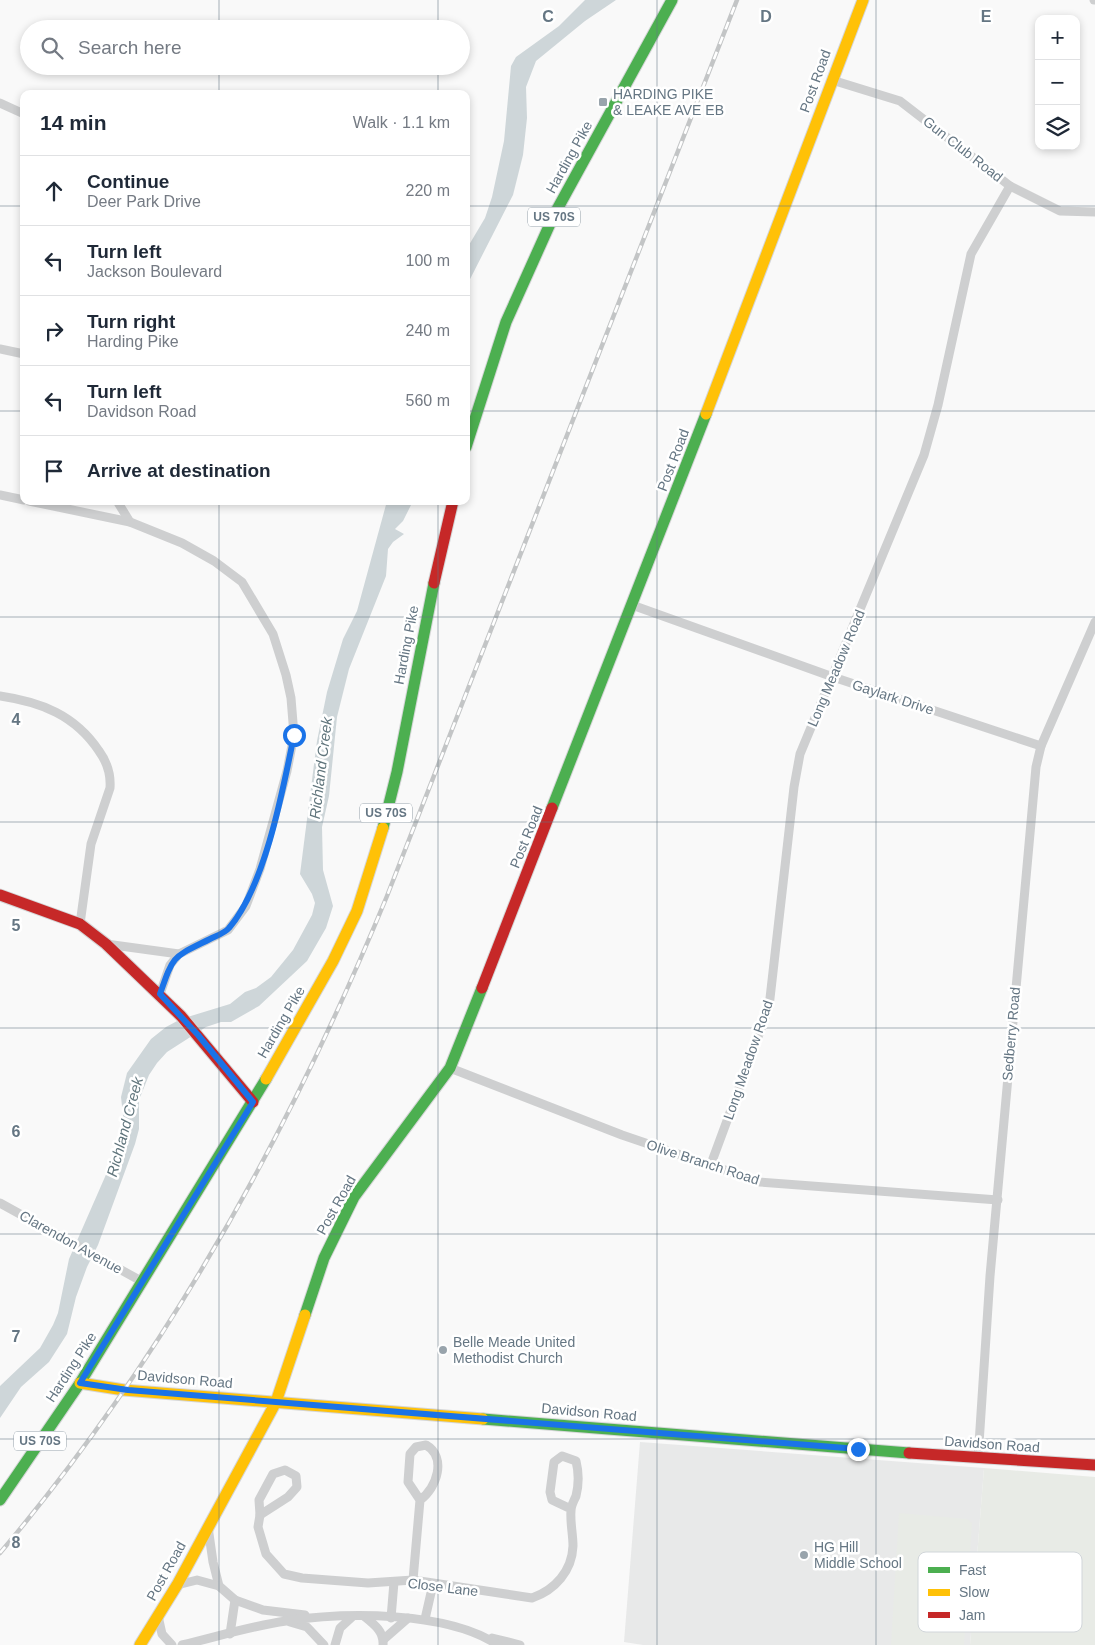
<!DOCTYPE html>
<html lang="en">
<head>
<meta charset="utf-8">
<style>
  :root { --surface:#fff; --page:#f6f6f7; --text:#1f2937; --muted:#747a83; --line:#e0e1e3 }
  body { margin:0; font-family:Arial,sans-serif; background:var(--page); color:var(--text) }
  .controls { position:absolute; right:15px; top:15px; display:grid; overflow:hidden; border-radius:10px; box-shadow:0 2px 8px #0003 }
  .controls button { width:45px; height:45px; display:grid; place-items:center; padding:0; border:0; border-bottom:1px solid var(--line); background:var(--surface); color:var(--text); font:25px sans-serif }
  .stop { position:absolute; width:15px; height:15px; margin:-11px; border:4px solid #1a73e8; border-radius:50%; background:#fff }
  .stop.end { background:#1a73e8; border-color:#fff; box-shadow:0 1px 5px #0008 }
  .list { margin:0; padding:0; list-style:none }
  h2 { display:flex; justify-content:space-between; align-items:center; height:65px; margin:0; padding:0 20px; font-size:21px }
  h2 small { font-size:16px; font-weight:400; color:var(--muted) }
  .list li { display:grid; grid-template-columns:32px 1fr auto; gap:15px; align-items:center; box-sizing:border-box; height:70px; padding:0 20px; border-top:1px solid var(--line) }
  .list b { display:block; font-size:19px; white-space:nowrap }
  .list p { margin:0; font-size:16px; white-space:nowrap; color:var(--muted) }
  .list em { font-size:16px; font-style:normal; color:var(--muted) }
  .icon { flex:none; width:28px; height:28px; fill:none; stroke:currentColor; stroke-width:2; stroke-linecap:round; stroke-linejoin:round }
  .map { position:relative; flex:none; width:1095px; height:1645px; overflow:hidden }
  .search { position:absolute; background:var(--surface); box-shadow:0 2px 8px #0003; left:20px; top:20px; width:450px; height:55px; display:flex; align-items:center; gap:12px; box-sizing:border-box; padding:0 18px; border-radius:28px; color:var(--muted); font-size:19px }
  .panel { position:absolute; background:var(--surface); box-shadow:0 2px 8px #0003; left:20px; top:90px; width:450px; height:415px; border-radius:10px }
  .map>svg:first-child { display:block }
  .built { fill:#e8e9e9 }
  .green { fill:#e8ebe6 }
  .water { fill:#ced6d9 }
  .lines { fill:none; stroke-linecap:round; stroke-linejoin:round }
  .fast-casing { stroke:#d5d6d7; stroke-width:13 }
  .slow-casing { stroke:#d5d6d7; stroke-width:13 }
  .jam-casing { stroke:#d5d6d7; stroke-width:13 }
  .street { stroke:#cecfd0; stroke-width:9 }
  .fast { stroke:#4caf50; stroke-width:11 }
  .slow { stroke:#ffc107; stroke-width:11 }
  .jam { stroke:#c62828; stroke-width:11 }
  .rail-casing { stroke:#c3c5c6; stroke-width:4.5 }
  .rail { stroke:#fff; stroke-width:2.5; stroke-dasharray:8; stroke-linecap:butt }
  .route { stroke:#1a73e8; stroke-width:6 }
  .grid { fill:none; stroke:#657683; stroke-width:1; stroke-opacity:0.55 }
  .poi-dot { fill:#99a4ac; stroke:#fff; stroke-width:2 }
  .labels { text-anchor:middle; stroke-width:5; stroke-linejoin:round; paint-order:stroke }
  .shield { fill:#fff; stroke:#939fa8; stroke-width:1 }
  .shield-label { font-size:12px; font-weight:bold; fill:#657683 }
  .street-label { font-size:14px; fill:#657683; stroke:#fff }
  .poi-label { font-size:14px; fill:#657683; stroke:#fff; text-anchor:start }
  .water-label { font-size:15px; font-style:italic; fill:#60757c; stroke:#fff }
  .key { fill:#fff; stroke:#d1d6da; stroke-width:1 }
  .key-label { font-size:14px; fill:#657683 }
  .grid-label { font-size:16px; text-anchor:middle; font-weight:bold; fill:#657683; stroke:#fff; stroke-width:5; stroke-linejoin:round; paint-order:stroke }
</style>
</head>
<body>
<div class="map">
<svg width="1095" height="1645" viewBox="0 0 1095 1645">
  <rect width="100%" height="100%" fill="#f9f9f9"/>
  <!-- built -->
  <path class="built" d="M640 1442 984 1468 970 1645H643L624 1642Z"/>
  <!-- green -->
  <g class="green">
    <path d="M984 1468 1095 1477V1645H970Z"/>
    <path d="M899 1513 967 1519 972 1523 964 1645H891Z"/>
  </g>
  <!-- water -->
  <g class="water">
    <path d="M585 0H616L585 21 536 61 526 87 527 118 523 155 513 195 466 287V250L485 218 492 197 504 141 511 66 516 57 559 26Z"/>
    <path d="M387 501H413L403 521 395 529 404 534 393 542 388 549 386 576 349 669 337 717 329 796 322 827 323 870 333 906 326 928 307 961 259 1006 231 1022H221L206 1027 167 1052 157 1063 149 1075 139 1100V1129L135 1144 98 1245 87 1267 76 1297 67 1334 49 1362 21 1387 0 1418V1386L40 1348 53 1325 58 1313 69 1259 122 1138 124 1124 121 1097 127 1073 151 1039 166 1027 181 1019 230 1004 245 992 256 988 271 977 293 950 312 915 315 903 312 894 300 874 317 741 327 692 343 639 357 611Z"/>
  </g>
  <g class="lines">
    <!-- fast casing -->
    <g class="fast-casing">
      <g id="fast">
        <path d="M466 447 506 322 554 215 672 0"/>
        <path d="M552 808 706 414"/>
        <path d="M383 828 397 772 434 583"/>
        <path d="M305 1315 324 1258 354 1197 450 1068 482 988"/>
        <path d="M483 1419 909 1453"/>
        <path d="M0 1500 80 1383 266 1079"/>
      </g>
    </g>
    <!-- slow casing -->
    <g class="slow-casing">
      <g id="slow">
        <path d="M706 414 863 0"/>
        <path d="M266 1079 333 961 357 911 383 828"/>
        <path d="M80 1383 124 1390 483 1419"/>
        <path d="M140 1645 177 1585 276 1402 305 1315"/>
      </g>
    </g>
    <!-- jam casing -->
    <g class="jam-casing">
      <g id="jam">
        <path d="M434 583 453 501"/>
        <path d="M0 895 80 924 106 944 181 1016 253 1102"/>
        <path d="M482 988 552 808"/>
        <path d="M909 1453 1095 1465"/>
      </g>
    </g>
    <!-- street -->
    <g class="street">
      <path d="M1094 0H1095"/>
      <path d="M832 80 900 101 1010 186 1060 211 1095 212"/>
      <path d="M0 103 24 114"/>
      <path d="M0 349 24 354"/>
      <path d="M0 495 24 500"/>
      <path d="M29 501 130 522 182 543 214 561 242 582 273 634 286 675 291 698 294 735 287 771 260 869 246 906 228 930 179 954 170 965 160 994"/>
      <path d="M117 501 130 522"/>
      <path d="M632 605 833 677 1041 746"/>
      <path d="M0 696C41 702 75 715 99 751 107 762 111 774 110 788L91 844 80 924"/>
      <path d="M106 944 179 954"/>
      <path d="M450 1068 622 1135 760 1182 998 1200"/>
      <path d="M711 1164 769 1007 794 787 800 754 924 455 938 405 971 254 1010 186"/>
      <path d="M0 1203 143 1282"/>
      <path d="M978 1459 990 1276 1036 767 1041 746 1095 622"/>
      <path d="M285 1470 296 1476 297 1487 288 1497 260 1515 259 1500 273 1474Z"/>
      <path d="M260 1515 258 1527 266 1554 284 1574 302 1578 368 1583 413 1580 532 1598C555 1590 572 1571 573 1546 573 1534 570 1522 571 1511 571 1505 574 1501 576 1496 579 1484 579 1473 576 1461L562 1456 554 1462 550 1492 552 1500 571 1509"/>
      <path d="M208 1527 213 1562 219 1586"/>
      <path d="M413 1580 420 1500 408 1482 410 1454 416 1447 426 1445C447 1457 437 1488 420 1500"/>
      <path d="M177 1585 197 1580 219 1586 235 1600 263 1610 305 1615"/>
      <path d="M158 1616 162 1634 172 1645"/>
      <path d="M365 1617C375 1625 384 1632 383 1645"/>
      <path d="M391 1618 394 1582"/>
      <path d="M425 1619 433 1584"/>
      <path d="M290 1622 307 1627 324 1645"/>
      <path d="M230 1634 235 1600"/>
      <path d="M492 1638 520 1645"/>
      <path d="M384 1639 408 1618"/>
      <path d="M182 1645C216 1637 251 1626 286 1621 346 1612 447 1611 498 1645"/>
      <path d="M335 1645 340 1628 352 1617"/>
    </g>
    <!-- fast -->
    <use href="#fast" class="fast"/>
    <!-- slow -->
    <use href="#slow" class="slow"/>
    <!-- jam -->
    <use href="#jam" class="jam"/>
    <!-- rail casing -->
    <g class="rail-casing">
      <path id="rail" d="M0 1553C165 1358 290 1132 387 896L737 0"/>
    </g>
    <!-- rail -->
    <use href="#rail" class="rail"/>
  </g>
  <g class="lines">
    <!-- route -->
    <path class="route" d="M294 735C283 790 265 886 229 928 225 933 216 936 210 939 172 958 174 954 160 994L198 1035 253 1102 80 1383 128 1390 858 1449"/>
  </g>
  <!-- grid -->
  <path class="grid" d="M219 0V29M438 0V29M657 0V1645M876 0V1645M219 66V94M438 66V94M0 206H24M466 206H1095M0 411H24M466 411H1095M219 501V1645M438 501V1645M0 617H1095M0 822H1095M0 1028H1095M0 1234H1095M0 1439H1095"/>
  <!-- markers -->
  <g class="poi-dot">
    <rect x="598" y="97" width="10" height="10" rx="2.5"/>
    <circle cx="443" cy="1350" r="5"/>
    <circle cx="804" cy="1555" r="5"/>
  </g>
  <g class="labels">
    <!-- shield labels -->
    <g class="shield">
      <rect x="528" y="207.5" width="52" height="19" rx="4"/>
      <rect x="360" y="803.5" width="52" height="19" rx="4"/>
      <rect x="14" y="1431.5" width="52" height="19" rx="4"/>
    </g>
    <g class="shield-label">
      <text x="554" y="221">US 70S</text>
      <text x="386" y="817">US 70S</text>
      <text x="40" y="1445">US 70S</text>
    </g>
    <!-- street labels -->
    <g class="street-label">
      <text transform="translate(815 81) rotate(-70)" y="5">Post Road</text>
      <text transform="translate(963 149) rotate(38)" y="5">Gun Club Road</text>
      <text transform="translate(569 157) rotate(-61)" y="5">Harding Pike</text>
      <text transform="translate(673 460) rotate(-69)" y="5">Post Road</text>
      <text transform="translate(406 645) rotate(-79)" y="5">Harding Pike</text>
      <text transform="translate(836 668) rotate(-67)" y="5">Long Meadow Road</text>
      <text transform="translate(893 697) rotate(18)" y="5">Gaylark Drive</text>
      <text transform="translate(526 837) rotate(-68)" y="5">Post Road</text>
      <text transform="translate(281 1022) rotate(-60)" y="5">Harding Pike</text>
      <text transform="translate(1011 1034) rotate(-85)" y="5">Sedberry Road</text>
      <text transform="translate(748 1060) rotate(-71)" y="5">Long Meadow Road</text>
      <text transform="translate(703 1162) rotate(18)" y="5">Olive Branch Road</text>
      <text transform="translate(336 1205) rotate(-61)" y="5">Post Road</text>
      <text transform="translate(71 1242) rotate(29)" y="5">Clarendon Avenue</text>
      <text transform="translate(71 1367) rotate(-57)" y="5">Harding Pike</text>
      <text transform="translate(185 1379) rotate(5)" y="5">Davidson Road</text>
      <text transform="translate(589 1412) rotate(5)" y="5">Davidson Road</text>
      <text transform="translate(992 1444) rotate(4)" y="5">Davidson Road</text>
      <text transform="translate(166 1571) rotate(-61)" y="5">Post Road</text>
      <text transform="translate(443 1587) rotate(7)" y="5">Close Lane</text>
    </g>
    <!-- poi labels -->
    <g class="poi-label">
      <text x="613" y="99">HARDING PIKE<tspan x="613" dy="16">&amp; LEAKE AVE EB</tspan></text>
      <text x="453" y="1347">Belle Meade United<tspan x="453" dy="16">Methodist Church</tspan></text>
      <text x="814" y="1552">HG Hill<tspan x="814" dy="16">Middle School</tspan></text>
    </g>
    <!-- water labels -->
    <g class="water-label">
      <text transform="translate(321 768) rotate(-83)" y="5">Richland Creek</text>
      <text transform="translate(125 1127) rotate(-75)" y="5">Richland Creek</text>
    </g>
  </g>
  <!-- legend -->
  <rect x="918" y="1552" width="164" height="80" rx="8" class="key"/>
  <rect x="928" y="1567" width="22" height="6" fill="#4caf50"/>
  <rect x="928" y="1589" width="22" height="7" fill="#ffc107"/>
  <rect x="928" y="1612" width="22" height="6" fill="#c62828"/>
  <g class="key-label">
    <text x="959" y="1575">Fast</text>
    <text x="959" y="1597">Slow</text>
    <text x="959" y="1620">Jam</text>
  </g>
  <g class="grid-label">
    <text x="548" y="22">C</text>
    <text x="766" y="22">D</text>
    <text x="986" y="22">E</text>
    <text x="16" y="725">4</text>
    <text x="16" y="931">5</text>
    <text x="16" y="1137">6</text>
    <text x="16" y="1342">7</text>
    <text x="16" y="1548">8</text>
  </g>
</svg>
<div class="controls">
<button>+</button>
<button>−</button>
<button><svg class="icon" aria-label="layers" viewBox="0 0 24 24"><path d="M12 4l9 5-9 5-9-5zM3 14l9 5 9-5"/></svg></button>
</div>
<div class="stop" style="left:294px;top:735px"></div>
<div class="stop end" style="left:858px;top:1449px"></div>
<div class="search"><svg class="icon" aria-label="search" viewBox="0 0 24 24"><circle cx="10" cy="10" r="6"/><path d="M15 15l6 6"/></svg>Search here</div>
<section class="panel">
<h2>14 min<small>Walk · 1.1 km</small></h2>
<ul class="list">
<li><svg class="icon" aria-label="ahead" viewBox="0 0 24 24"><path d="M12 20V5M6 11l6-6 6 6"/></svg><div><b>Continue</b><p>Deer Park Drive</p></div><em>220 m</em></li>
<li><svg class="icon" aria-label="left" viewBox="0 0 24 24"><path d="M17 20v-9H6M10 6l-5 5 5 5"/></svg><div><b>Turn left</b><p>Jackson Boulevard</p></div><em>100 m</em></li>
<li><svg class="icon" aria-label="right" viewBox="0 0 24 24"><path d="M7 20v-9h11M14 6l5 5-5 5"/></svg><div><b>Turn right</b><p>Harding Pike</p></div><em>240 m</em></li>
<li><svg class="icon" aria-label="left" viewBox="0 0 24 24"><path d="M17 20v-9H6M10 6l-5 5 5 5"/></svg><div><b>Turn left</b><p>Davidson Road</p></div><em>560 m</em></li>
<li><svg class="icon" aria-label="arrive" viewBox="0 0 24 24"><path d="M6 21V4h12l-3 4 3 4H6"/></svg><div><b>Arrive at destination</b></div></li>
</ul>
</section>
</div>
</body>
</html>
